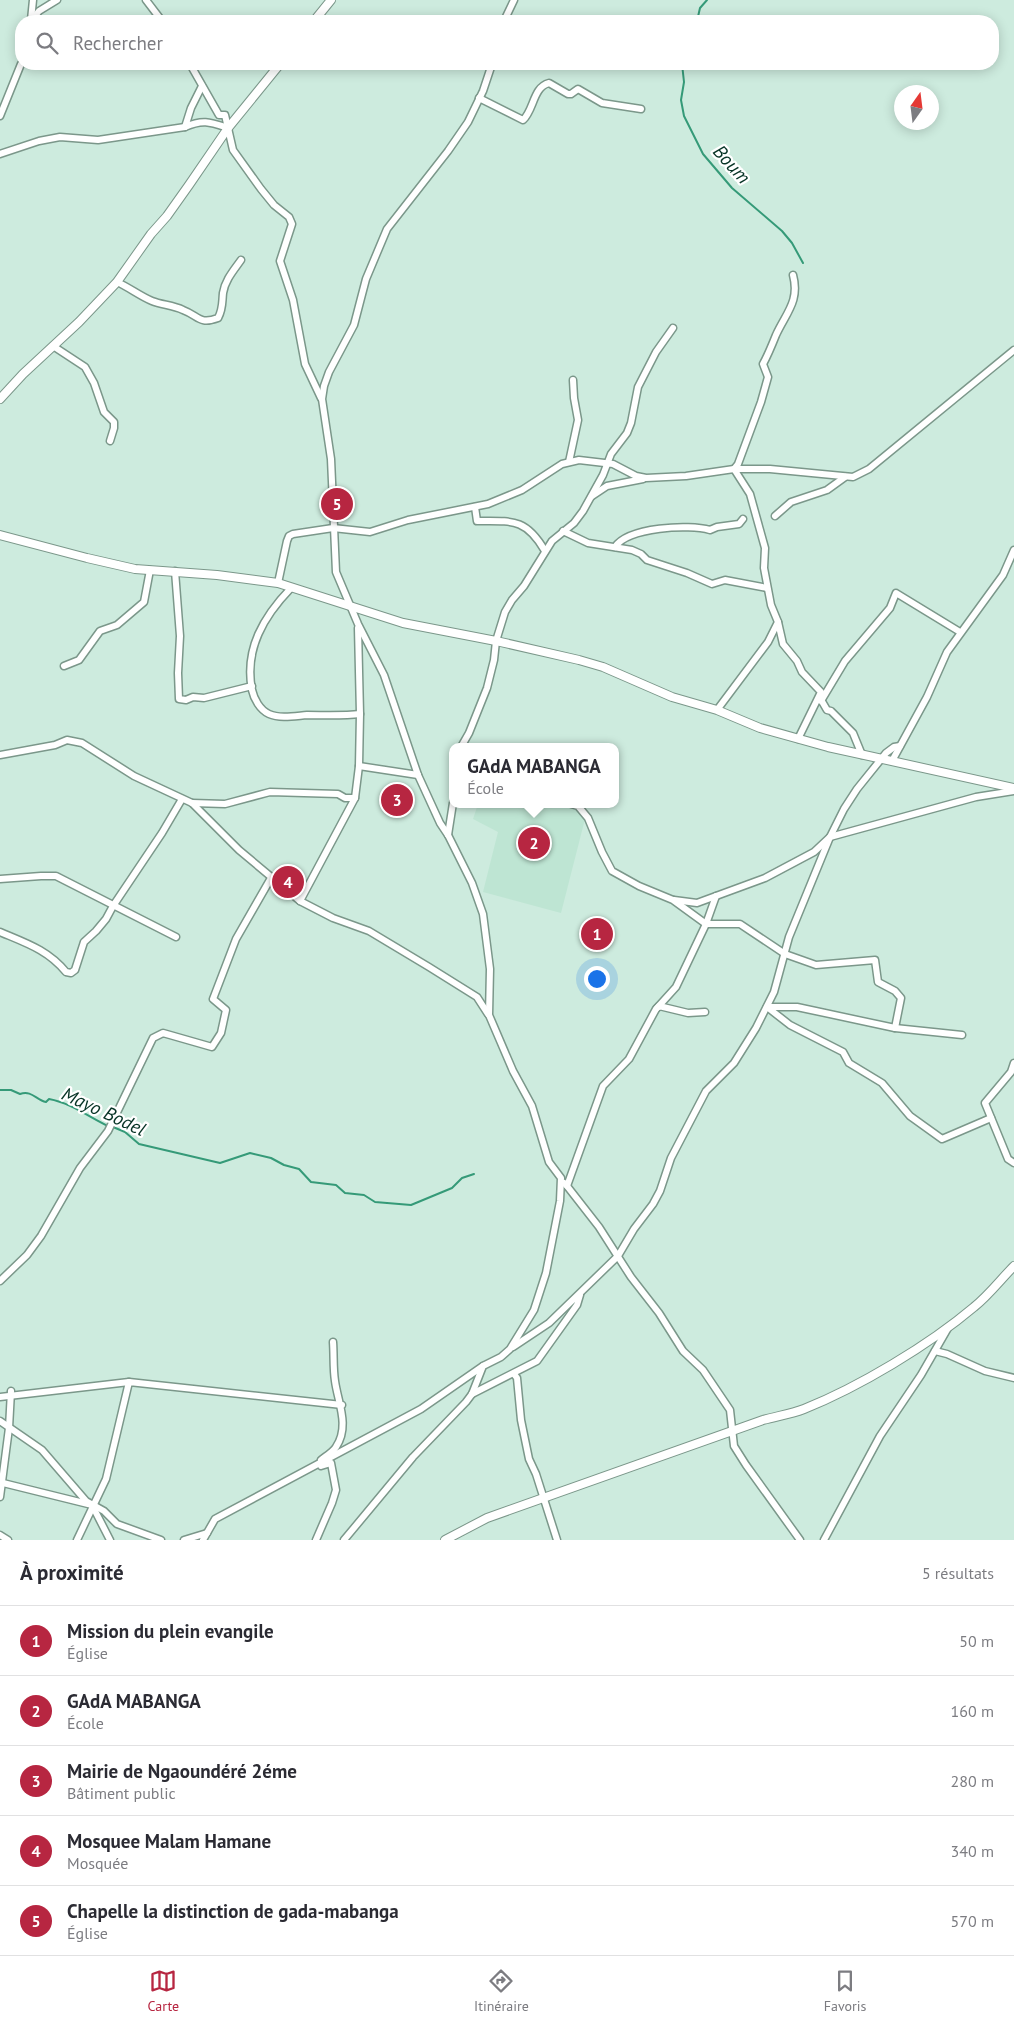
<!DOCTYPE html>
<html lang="fr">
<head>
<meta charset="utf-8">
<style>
  :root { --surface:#fff; --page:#f7f7f7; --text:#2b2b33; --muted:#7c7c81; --line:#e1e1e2; --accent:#b72641 }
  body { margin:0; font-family:"PT Sans",sans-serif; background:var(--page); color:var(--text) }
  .compass { position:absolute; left:894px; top:85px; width:45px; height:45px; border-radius:50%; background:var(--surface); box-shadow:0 2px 12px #0003; rotate:14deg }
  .you { position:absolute; left:596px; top:978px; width:18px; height:18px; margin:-12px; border:4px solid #fff; border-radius:50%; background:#1a73e8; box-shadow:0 0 0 8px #1a73e833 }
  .badge { display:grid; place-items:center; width:32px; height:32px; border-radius:50%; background:var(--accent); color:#fff; font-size:16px; font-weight:700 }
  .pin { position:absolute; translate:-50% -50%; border:2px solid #fff; box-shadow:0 1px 5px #0006 }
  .popup { position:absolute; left:449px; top:743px; width:170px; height:65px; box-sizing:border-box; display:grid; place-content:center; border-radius:10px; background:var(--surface); filter:drop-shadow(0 1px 4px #0005); font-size:16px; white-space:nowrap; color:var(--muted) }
  .popup b { font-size:19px; color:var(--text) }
  .popup::after { content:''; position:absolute; left:50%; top:100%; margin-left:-10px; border:10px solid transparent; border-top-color:var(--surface) }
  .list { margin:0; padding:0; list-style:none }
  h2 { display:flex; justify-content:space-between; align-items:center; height:65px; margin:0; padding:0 20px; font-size:21px }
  h2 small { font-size:16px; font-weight:400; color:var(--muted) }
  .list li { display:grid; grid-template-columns:32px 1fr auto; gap:15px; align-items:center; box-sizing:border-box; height:70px; padding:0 20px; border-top:1px solid var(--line) }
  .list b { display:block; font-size:19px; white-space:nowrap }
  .list p { margin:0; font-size:16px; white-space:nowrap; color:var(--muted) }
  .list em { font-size:16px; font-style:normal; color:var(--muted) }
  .icon { flex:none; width:28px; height:28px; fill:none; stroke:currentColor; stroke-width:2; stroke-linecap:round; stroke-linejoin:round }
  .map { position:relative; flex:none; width:1014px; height:1540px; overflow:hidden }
  .search { position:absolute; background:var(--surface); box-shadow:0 2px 12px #0003; left:15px; right:15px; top:15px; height:55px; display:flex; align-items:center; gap:12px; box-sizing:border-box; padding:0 18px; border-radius:20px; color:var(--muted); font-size:19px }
  .sheet { height:415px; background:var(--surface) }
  nav { display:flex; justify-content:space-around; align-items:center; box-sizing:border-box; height:70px; border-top:1px solid var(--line); background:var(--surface); font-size:14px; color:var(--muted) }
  nav a { display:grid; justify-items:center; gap:2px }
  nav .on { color:var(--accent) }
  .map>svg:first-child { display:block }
  .built { fill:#bee5d3 }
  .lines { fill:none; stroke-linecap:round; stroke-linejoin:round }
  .stream { stroke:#359a78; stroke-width:2 }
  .minor-casing { stroke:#7b978a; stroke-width:9 }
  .tertiary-casing { stroke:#7b978a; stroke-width:10 }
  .minor { stroke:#fff; stroke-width:6 }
  .tertiary { stroke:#fff; stroke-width:8 }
  .labels { text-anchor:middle; stroke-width:4.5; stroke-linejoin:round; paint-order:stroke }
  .water-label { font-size:19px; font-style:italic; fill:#063325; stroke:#fff }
</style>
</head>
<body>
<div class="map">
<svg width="1014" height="1540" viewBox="0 0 1014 1540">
  <rect width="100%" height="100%" fill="#cdebde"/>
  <!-- built -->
  <path class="built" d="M478 804H555L574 807 585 819 561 913 483 892 498 832 473 819Z"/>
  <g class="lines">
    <!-- stream -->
    <g class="stream">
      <path d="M697 21 700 8 707 0"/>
      <path d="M682 64 684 82 681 100 684 116 703 154 732 188 782 231 792 243 803 263"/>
      <path d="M0 1090H11L20 1094C32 1090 36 1100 46 1102L49 1099C71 1103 89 1117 108 1126"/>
      <path d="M113 1127 125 1132 139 1144 220 1163 250 1153 271 1158 284 1165 299 1169 311 1182 336 1185 345 1193 364 1195 375 1202 411 1205 452 1188 462 1178 474 1174"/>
    </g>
    <!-- minor casing -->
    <g class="minor-casing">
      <g id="minor">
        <path d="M146 0 162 21"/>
        <path d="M31 20 33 0"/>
        <path d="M31 21 39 11 57 0"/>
        <path d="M504 21 514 0"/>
        <path d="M190 64 219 115H225L233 150 261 189 274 205 289 217 292 224 280 261 293 300 305 364 321 398"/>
        <path d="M479 98 523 120C534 110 533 87 549 83L568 94H571L578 89 602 103 641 109"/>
        <path d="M0 116 21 64"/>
        <path d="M185 127 191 108 202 86"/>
        <path d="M0 154 39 141 60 137 98 140 185 127C203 119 210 122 228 128"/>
        <path d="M117 282C130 288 140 296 152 301 162 305 173 305 183 310 199 316 199 325 218 318 223 309 222 303 223 293 225 280 234 270 241 260"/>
        <path d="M53 346 85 367 94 383 104 412 114 422V428L110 441"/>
        <path d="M569 462 578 420 574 398 573 380"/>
        <path d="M592 496 607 486 643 479"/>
        <path d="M475 507 477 521C512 521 526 518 545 551"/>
        <path d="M775 516 791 502 827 490 845 477"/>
        <path d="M563 531 588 543 632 550 641 554 647 560 687 573 712 584 725 580 767 588"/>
        <path d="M615 547C628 527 689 524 710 530L717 527 739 524 743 519"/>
        <path d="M175 571 180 636 178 673 179 699 186 700 193 697 204 698 252 686"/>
        <path d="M278 583 287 541 289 536 293 534 333 528 370 532 408 520 488 504 522 490 562 464 579 460 613 464 636 476 646 478 686 476 734 469H770L853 477 869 469 1014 350"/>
        <path d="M291 588C264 616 244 649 252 690 254 699 260 710 269 714 280 719 295 716 307 715 325 715 342 716 360 714"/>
        <path d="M778 622 783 644 797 661 802 672 821 692 798 739"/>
        <path d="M64 666 79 660 100 631 117 625 144 602 150 570"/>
        <path d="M820 698 827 710 831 711 853 733 862 755"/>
        <path d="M821 701 845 661 890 608 896 593 960 632"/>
        <path d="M717 710 768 642 778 622 771 605 764 568 765 548 750 494 734 469 738 464 761 402 768 377 763 364C768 355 772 345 776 335 786 313 800 301 793 275"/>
        <path d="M461 747 469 733 487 688 494 660 496 641 505 612 512 600 524 586 552 541 574 523 583 511 603 475 611 454 627 433 631 423 638 387 656 352 673 328"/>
        <path d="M0 755 55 745 67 740 82 743 134 776 192 803 239 850 300 901 333 918 369 931 429 967 477 997 488 1014"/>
        <path d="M892 761 927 697 947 652 1003 575 1014 550"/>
        <path d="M359 766 418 775"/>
        <path d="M192 803 225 804 270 792 338 794 345 798H355L359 766 360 714 358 628"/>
        <path d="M571 804 578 806 588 818 602 852 612 871 639 886 673 900 706 924H740L785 954 816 965 875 960 878 982 895 991 901 998 895 1028"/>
        <path d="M448 835 453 803"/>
        <path d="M0 879 41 876H56L176 937"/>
        <path d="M674 900 697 903 765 878 814 852 830 837 976 797 1014 791"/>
        <path d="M300 901 355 798"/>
        <path d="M0 932C26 943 48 950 66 972L71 973 75 970 84 942 96 931 106 919 113 906 162 833 182 799"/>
        <path d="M767 1007 790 1025 843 1052 849 1063 882 1083 910 1116 942 1139 991 1118"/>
        <path d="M767 1007H797L895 1028 962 1035"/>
        <path d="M657 1008 676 987 706 924 716 896"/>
        <path d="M1014 1063 1011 1072 985 1103 1008 1159 1014 1163"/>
        <path d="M564 1183 567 1186 603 1086 629 1059 656 1009 659 1006 688 1013 705 1012"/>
        <path d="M567 1186 599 1227 631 1277 659 1313 683 1351 703 1370 730 1410 734 1446 746 1465 800 1540"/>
        <path d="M0 1281 27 1255 41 1236 80 1168 108 1131 153 1038 163 1033 212 1047 221 1033 226 1010 213 999 236 939 271 878"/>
        <path d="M513 1347 549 1323 618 1256 634 1229 653 1204 660 1191 671 1158 706 1091 734 1063 756 1028 774 992 789 937 830 837 844 809 857 789 886 753 894 747 900 746"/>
        <path d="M935 1351 947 1354 985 1371 1014 1378"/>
        <path d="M514 1374 517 1378 521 1420 529 1459 536 1474 557 1540"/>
        <path d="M472 1394 537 1361 577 1305 580 1295"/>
        <path d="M0 1397 129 1382"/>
        <path d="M0 1421 42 1450 86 1501 104 1511 117 1524 161 1540"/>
        <path d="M321 1460C326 1456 333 1452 336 1447 350 1426 338 1403 335 1381 333 1368 334 1355 333 1342"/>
        <path d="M3 1483 92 1505 110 1540"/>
        <path d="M0 1497 9 1428 11 1391"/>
        <path d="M0 1535 8 1540"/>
        <path d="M77 1540 106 1479 129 1382 342 1405"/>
        <path d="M184 1540 207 1533"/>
        <path d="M203 1540 215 1519 421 1409 483 1366"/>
        <path d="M316 1540 332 1503 336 1490 331 1463 321 1466"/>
        <path d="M344 1540 413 1457 466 1402 472 1394 483 1366 501 1357 510 1349 534 1310 546 1273 560 1201 561 1178 549 1162 532 1106 513 1071 489 1015 490 969 483 914 472 883 448 835 440 823 418 775 384 675 358 624 336 572 331 459 322 399 324 386 329 372 354 325 366 279 387 229 448 151 468 122 483 91 492 64"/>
        <path d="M824 1540 880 1436 921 1375 948 1328"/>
      </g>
    </g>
    <!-- tertiary casing -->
    <g class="tertiary-casing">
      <g id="tertiary">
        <path d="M314 21 331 0"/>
        <path d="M0 399 23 374 79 322 117 282 151 234 167 216 189 185 228 128 280 64"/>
        <path d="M0 535 87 558 135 569 217 575 278 583 403 623 496 641 579 660 603 667 672 697 717 710 760 728 828 747 1014 788"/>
        <path d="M445 1540 487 1518 763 1420C777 1416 791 1414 804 1409 859 1387 929 1345 974 1307 989 1295 1001 1279 1014 1266"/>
      </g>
    </g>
    <!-- minor -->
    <use href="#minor" class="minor"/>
    <!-- tertiary -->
    <use href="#tertiary" class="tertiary"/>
  </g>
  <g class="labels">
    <!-- water labels -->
    <g class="water-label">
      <text transform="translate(732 164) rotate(48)" y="7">Boum</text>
      <text transform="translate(104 1111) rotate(25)" y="7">Mayo Bodel</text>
    </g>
  </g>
</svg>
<svg class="compass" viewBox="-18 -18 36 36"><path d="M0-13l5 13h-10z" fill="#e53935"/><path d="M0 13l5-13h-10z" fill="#7c7c81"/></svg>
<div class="you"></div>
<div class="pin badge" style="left:597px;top:934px">1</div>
<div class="pin badge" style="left:534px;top:843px">2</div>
<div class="popup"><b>GAdA MABANGA</b>École</div>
<div class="pin badge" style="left:397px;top:800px">3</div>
<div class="pin badge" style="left:288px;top:882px">4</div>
<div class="pin badge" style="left:337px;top:504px">5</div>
<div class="search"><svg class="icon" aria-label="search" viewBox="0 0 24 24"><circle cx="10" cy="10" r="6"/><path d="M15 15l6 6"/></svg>Rechercher</div>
</div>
<section class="sheet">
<h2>À proximité<small>5 résultats</small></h2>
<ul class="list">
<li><span class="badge">1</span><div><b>Mission du plein evangile</b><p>Église</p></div><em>50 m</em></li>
<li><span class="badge">2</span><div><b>GAdA MABANGA</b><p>École</p></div><em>160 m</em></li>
<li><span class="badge">3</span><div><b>Mairie de Ngaoundéré 2éme</b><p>Bâtiment public</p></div><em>280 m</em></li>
<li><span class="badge">4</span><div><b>Mosquee Malam Hamane</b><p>Mosquée</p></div><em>340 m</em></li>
<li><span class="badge">5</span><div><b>Chapelle la distinction de gada-mabanga</b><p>Église</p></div><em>570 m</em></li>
</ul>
</section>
<nav>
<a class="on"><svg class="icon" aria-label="map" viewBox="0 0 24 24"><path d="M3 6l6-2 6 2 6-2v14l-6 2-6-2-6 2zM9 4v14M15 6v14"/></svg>Carte</a>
<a><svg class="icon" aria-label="directions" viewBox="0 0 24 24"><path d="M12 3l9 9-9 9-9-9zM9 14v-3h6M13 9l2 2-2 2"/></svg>Itinéraire</a>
<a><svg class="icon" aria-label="saved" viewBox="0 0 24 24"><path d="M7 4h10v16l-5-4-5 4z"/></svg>Favoris</a>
</nav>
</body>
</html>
